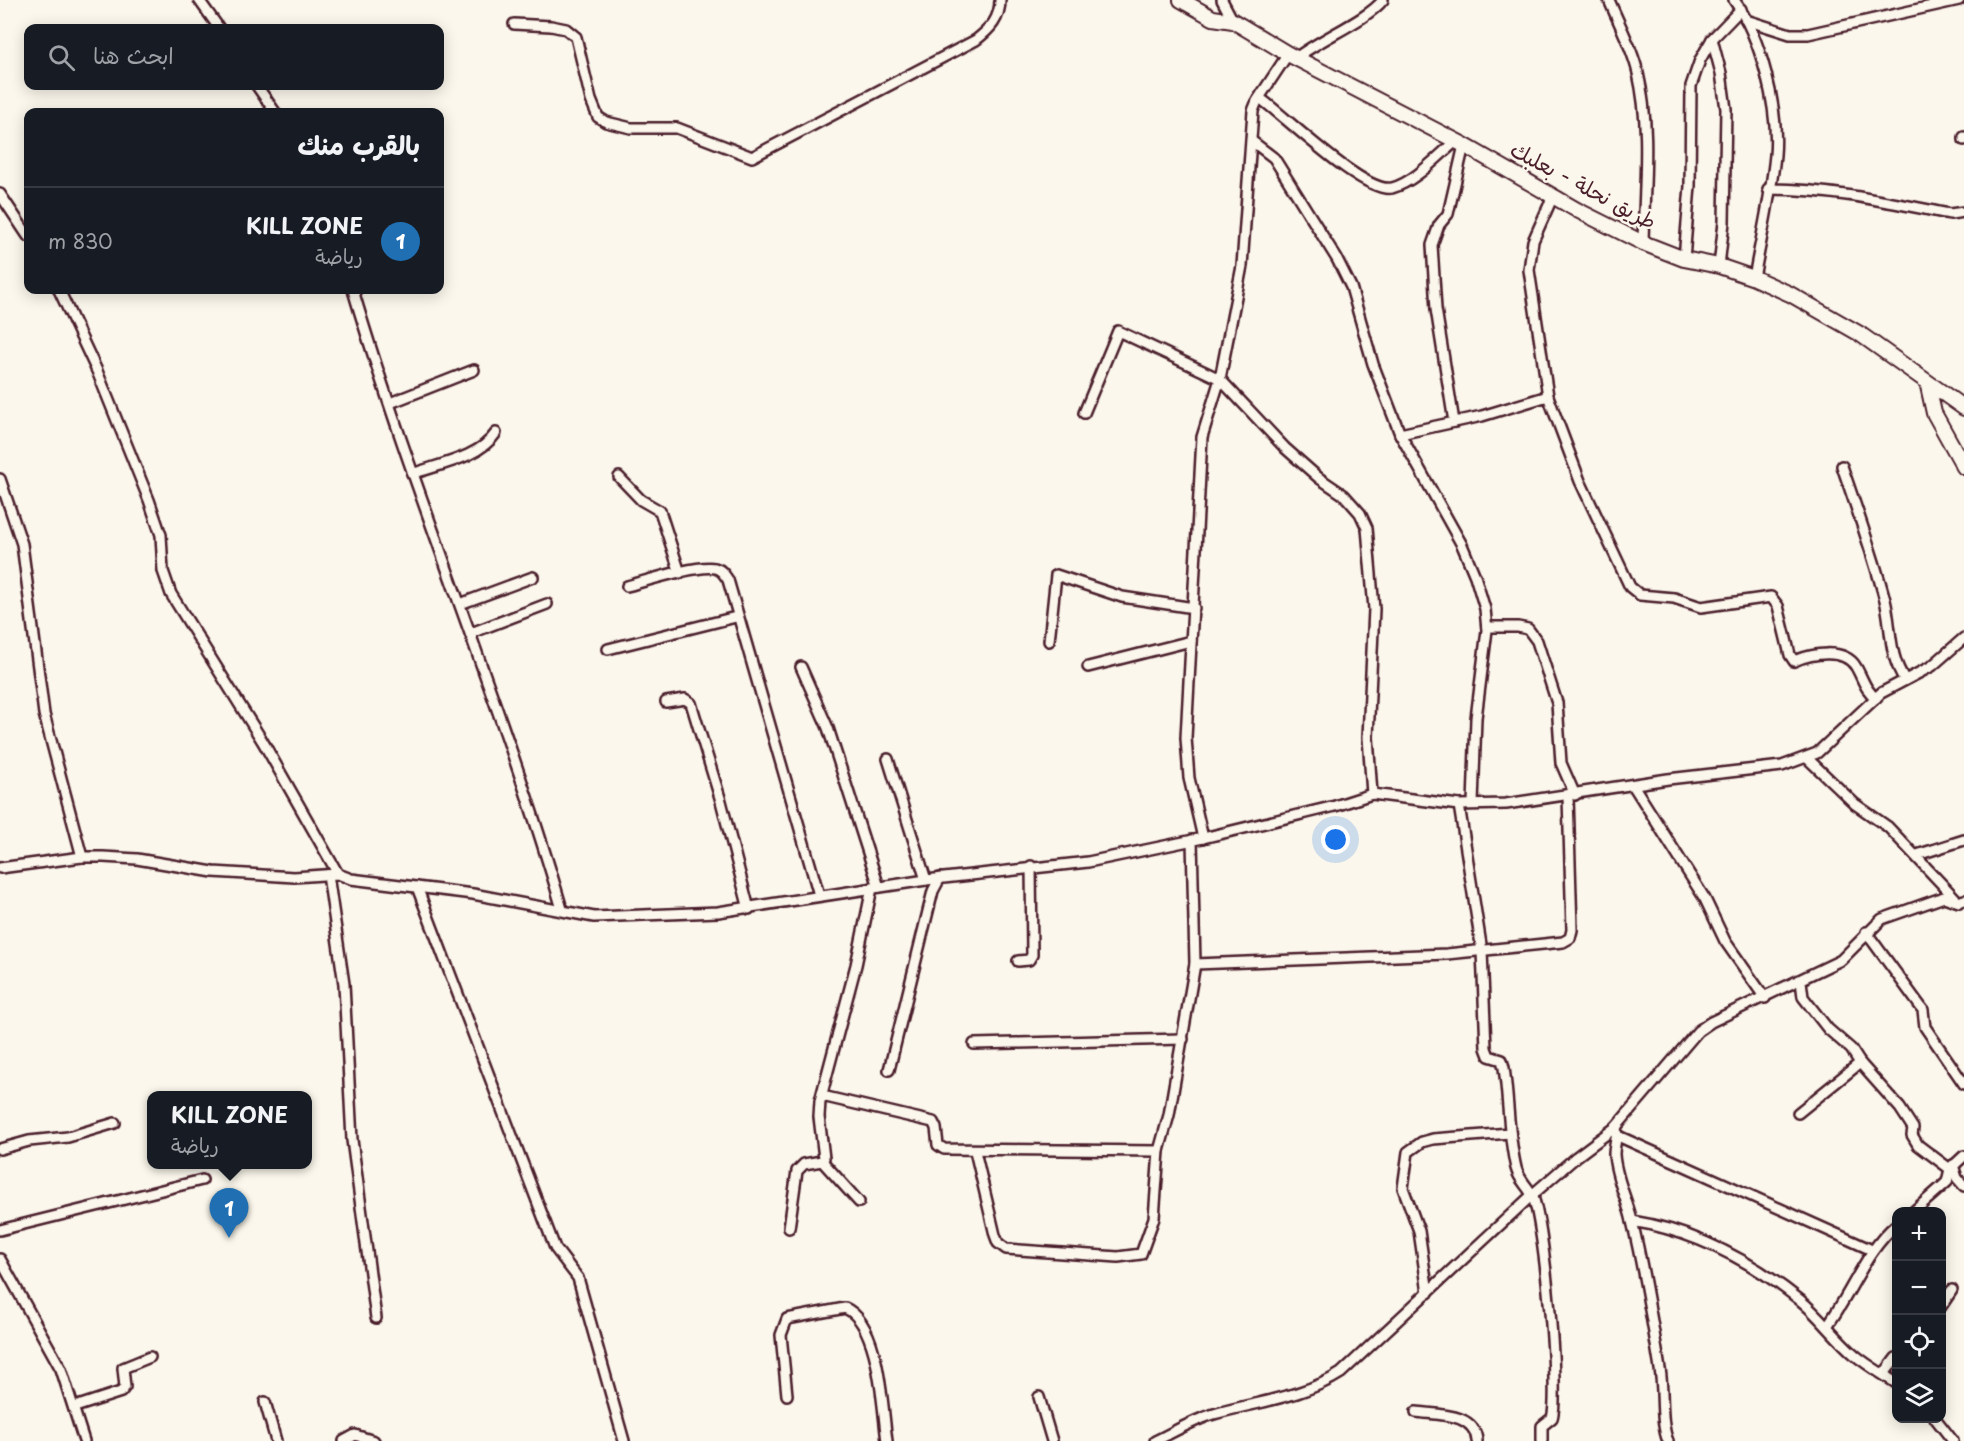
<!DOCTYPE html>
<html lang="ar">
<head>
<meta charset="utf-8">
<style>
	body { margin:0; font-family:"Playpen Sans","Playpen Sans Arabic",sans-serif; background:#20242c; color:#f1f3f6; direction:rtl }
	.controls { position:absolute; right:18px; bottom:18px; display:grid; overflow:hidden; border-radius:12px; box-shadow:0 3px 15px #0003 }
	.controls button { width:54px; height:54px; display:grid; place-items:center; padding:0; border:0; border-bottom:2px solid #363941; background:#171b24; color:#f1f3f6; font:30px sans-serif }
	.you { position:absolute; left:1336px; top:840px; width:21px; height:21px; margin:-15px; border:4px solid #fff; border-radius:50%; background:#1a73e8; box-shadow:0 0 0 9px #1a73e833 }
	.badge { display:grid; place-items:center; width:39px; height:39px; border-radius:50%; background:#1f6fb2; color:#fff; font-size:20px; font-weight:700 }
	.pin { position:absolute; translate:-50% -50px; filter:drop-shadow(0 2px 3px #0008) }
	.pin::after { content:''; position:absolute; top:32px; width:21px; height:18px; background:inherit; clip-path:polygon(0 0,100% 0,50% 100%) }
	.popup { position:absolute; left:147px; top:1091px; width:165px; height:78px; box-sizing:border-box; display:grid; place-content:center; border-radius:12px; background:#171b24; filter:drop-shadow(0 2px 4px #0005); font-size:20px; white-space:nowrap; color:#9ea1a6 }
	.popup b { font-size:22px; color:#f1f3f6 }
	.popup::after { content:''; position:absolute; left:50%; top:100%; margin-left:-12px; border:12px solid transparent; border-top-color:#171b24 }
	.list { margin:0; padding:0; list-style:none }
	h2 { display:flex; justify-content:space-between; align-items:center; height:78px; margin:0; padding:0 24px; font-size:26px }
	h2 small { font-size:20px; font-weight:400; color:#9ea1a6 }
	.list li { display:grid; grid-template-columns:39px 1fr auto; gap:18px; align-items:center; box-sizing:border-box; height:108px; padding:0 24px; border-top:2px solid #363941 }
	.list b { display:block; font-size:22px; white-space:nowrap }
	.list p { margin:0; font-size:20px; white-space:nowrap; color:#9ea1a6 }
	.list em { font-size:20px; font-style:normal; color:#9ea1a6 }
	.icon { flex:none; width:33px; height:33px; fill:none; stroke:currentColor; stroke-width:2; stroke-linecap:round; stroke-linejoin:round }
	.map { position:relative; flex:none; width:1964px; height:1441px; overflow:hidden; direction:ltr }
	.search { position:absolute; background:#171b24; box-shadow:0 3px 15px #0003; left:24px; top:24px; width:420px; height:66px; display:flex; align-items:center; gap:15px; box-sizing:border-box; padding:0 21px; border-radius:12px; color:#9ea1a6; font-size:22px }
	.panel { position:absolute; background:#171b24; box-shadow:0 3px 15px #0003; left:24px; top:108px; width:420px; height:186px; border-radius:12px; direction:rtl }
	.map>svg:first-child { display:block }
</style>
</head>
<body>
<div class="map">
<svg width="1964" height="1441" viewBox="0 0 1964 1441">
	<rect width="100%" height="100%" fill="#fbf7ec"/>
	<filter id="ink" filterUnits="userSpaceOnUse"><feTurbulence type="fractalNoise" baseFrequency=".0167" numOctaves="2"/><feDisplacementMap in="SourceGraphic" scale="12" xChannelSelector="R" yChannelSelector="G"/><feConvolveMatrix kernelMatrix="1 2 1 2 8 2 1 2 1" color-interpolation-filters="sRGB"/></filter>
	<g filter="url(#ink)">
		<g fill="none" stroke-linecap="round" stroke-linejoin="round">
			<defs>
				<g id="street">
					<path d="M 199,0 L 219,28"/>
					<path d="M 1222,0 L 1233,21"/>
					<path d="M 1609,0 C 1619,24 1632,47 1638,73 C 1651,128 1644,187 1643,243"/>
					<path d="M 1734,0 C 1761,37 1779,109 1775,155 C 1771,196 1761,238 1754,278"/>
					<path d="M 1746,20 L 1790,34 L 1808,34 L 1959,0"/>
					<path d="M 514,24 L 551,26 L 566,29 L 576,37 L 591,100 L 598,117 L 606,122 L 631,128 L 677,128 L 752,157 L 976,40 C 990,29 1000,19 1000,0"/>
					<path d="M 1712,39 L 1721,73 L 1726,109 L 1724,222 L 1719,266"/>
					<path d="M 1296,58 C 1320,39 1367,20 1383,0"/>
					<path d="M 257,86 L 275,112"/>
					<path d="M 1261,99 C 1285,116 1364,194 1392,188 C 1415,182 1438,156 1456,141"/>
					<path d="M 1964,137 L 1964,140"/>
					<path d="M 1253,142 L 1274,158 L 1337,259 L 1351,287 L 1373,364 L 1400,434 L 1462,545 L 1475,576 L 1485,609 L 1487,630 L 1476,718 L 1473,804"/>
					<path d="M 1768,189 C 1831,189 1889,202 1950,214 L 1964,212"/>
					<path d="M 0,194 L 28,236"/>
					<path d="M 1553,196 L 1533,241 L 1529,270 L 1548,396 L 1580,481 L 1630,587 L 1640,595 L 1674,598 L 1701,607 L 1771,597 L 1778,606 L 1790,655 L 1794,661 C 1811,654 1844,647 1856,667 C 1863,679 1865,690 1876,698"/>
					<path d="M 1684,259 L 1690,186 L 1691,86 L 1700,60 L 1712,39 L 1741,9"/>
					<path d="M 59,290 L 97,371 L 149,500 L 161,535 L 163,571 L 171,594 L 263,742 L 338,874"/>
					<path d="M 353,290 C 415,499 501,700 562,909"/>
					<path d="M 390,403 L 474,370"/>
					<path d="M 1084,413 L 1118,331 L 1220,379 L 1285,448 L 1319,478 L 1344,495 L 1360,513 L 1367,528 L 1374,609 L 1368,737 L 1372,794"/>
					<path d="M 1454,422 L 1436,309 L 1432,245 L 1439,225 L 1448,214 L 1464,145"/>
					<path d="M 1400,434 L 1482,416 L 1548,396"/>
					<path d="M 1842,466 C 1857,510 1873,554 1885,600 C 1892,628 1888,655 1905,680"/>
					<path d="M 412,474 C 440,464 479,458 496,433"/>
					<path d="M 619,477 L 641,500 L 660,511 L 680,573"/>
					<path d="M 0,479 L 22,544 L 44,714 L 82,857"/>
					<path d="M 627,586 C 646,581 698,564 715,568 C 722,570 724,574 728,580 L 819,895"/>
					<path d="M 460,604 L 533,577"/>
					<path d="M 1487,627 L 1518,627 L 1528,629 L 1537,641 L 1557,703 L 1561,763 L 1575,795"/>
					<path d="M 471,633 L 547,604"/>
					<path d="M 1049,641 L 1056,575 L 1122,597 L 1194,608"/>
					<path d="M 608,649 L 736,617"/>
					<path d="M 801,667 L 828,728 L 879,887"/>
					<path d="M 1088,667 L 1191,641"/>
					<path d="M 666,702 L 685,699 L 691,703 L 721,801 L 749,909"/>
					<path d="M 1807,758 L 1855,804 L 1888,827 L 1955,898"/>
					<path d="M 888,759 L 926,880"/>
					<path d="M 1633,785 L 1705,899 L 1725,941 L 1765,998"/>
					<path d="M 1459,805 L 1482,951 L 1486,1048 L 1489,1056 L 1502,1060 L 1504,1068 C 1509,1102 1508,1135 1516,1168 C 1519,1180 1527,1185 1532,1195 C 1544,1218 1560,1395 1552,1418 L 1542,1426 L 1542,1441"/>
					<path d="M 1203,838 L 1189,778 L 1186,738 L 1202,437 L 1220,379 L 1242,266 L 1253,111 L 1257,101 L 1288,54"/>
					<path d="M 1917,855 L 1964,840"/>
					<path d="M 0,868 L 82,857 L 103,857 L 137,859 L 213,872 L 294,877 L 338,874 L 351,879 L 473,894 L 594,917 L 718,912 L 926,880 L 1088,862 L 1203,838 L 1335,806 L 1372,794 L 1459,805 L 1506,804 L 1668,779 L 1782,766 L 1817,753 L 1881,693 L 1932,666 L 1964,638"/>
					<path d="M 328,875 L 344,984 L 352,1140 L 376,1318"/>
					<path d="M 417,887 L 555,1248 L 578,1278 L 624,1441"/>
					<path d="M 1866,932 L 1923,1010 L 1925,1027 L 1964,1084"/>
					<path d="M 1018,961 L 1029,960 L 1032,955 L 1031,866"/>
					<path d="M 1195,964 L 1447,954 L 1563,942 L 1570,938 L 1572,930 L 1568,796"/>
					<path d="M 1801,981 L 1803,997 L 1828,1029 L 1851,1049 L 1860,1063 L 1900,1108 L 1913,1128 L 1912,1135 L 1918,1145 L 1950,1169"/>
					<path d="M 974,1044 L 1183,1039"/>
					<path d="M 889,1070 L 933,891 L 940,878"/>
					<path d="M 822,1096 L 933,1122 L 936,1128 L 938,1145 L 944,1149 L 1159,1151"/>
					<path d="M 1798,1113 L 1860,1063"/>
					<path d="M 1616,1127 C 1618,1137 1614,1144 1614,1154 C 1615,1176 1627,1199 1632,1221 C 1644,1270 1652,1320 1660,1369 C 1664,1392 1660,1422 1668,1441"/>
					<path d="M 1618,1136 L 1872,1250"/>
					<path d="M 0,1149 L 29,1141 L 68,1137 L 115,1123"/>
					<path d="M 975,1151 L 995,1235 L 998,1243 L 1006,1249 L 1118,1257 L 1141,1254 L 1154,1218 L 1159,1151 L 1169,1115 L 1195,964 L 1192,840"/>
					<path d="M 822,1161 L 859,1202"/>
					<path d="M 1953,1165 L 1957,1178 L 1964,1186"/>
					<path d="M 1913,1212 L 1947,1182 L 1950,1169 L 1964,1156"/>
					<path d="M 1632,1221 C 1695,1231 1750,1260 1800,1300 C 1820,1316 1835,1338 1855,1355 C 1868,1366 1883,1374 1896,1383"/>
					<path d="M 789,1228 L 797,1171 L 804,1164 L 822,1161 L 824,1158 L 819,1117 L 820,1101 L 856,965 L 872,888"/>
					<path d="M 0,1230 L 202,1180"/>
					<path d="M 0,1259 L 61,1369 L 84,1441"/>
					<path d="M 1428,1293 L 1419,1231 L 1403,1188 L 1408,1152 L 1422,1142 L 1433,1139 L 1510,1133"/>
					<path d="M 1942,1305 L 1952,1290"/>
					<path d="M 1827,1326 C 1851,1294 1866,1250 1896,1225"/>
					<path d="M 1884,1374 L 1896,1358"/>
					<path d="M 787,1395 L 781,1335 L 787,1319 L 845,1308 C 880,1323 882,1406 887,1441"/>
					<path d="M 1039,1397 L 1052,1441"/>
					<path d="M 265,1402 L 276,1441"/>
					<path d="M 75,1407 L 121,1392 L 125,1387 L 123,1368 L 150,1357"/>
					<path d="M 1416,1412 C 1437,1415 1475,1412 1477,1441"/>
					<path d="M 1935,1418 L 1953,1441"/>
					<path d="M 344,1441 L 355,1435 L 374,1441"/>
					<path d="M 1155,1441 C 1174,1432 1193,1420 1214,1414 C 1256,1402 1304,1397 1341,1373 L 1532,1195 L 1576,1157 L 1616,1127 L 1698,1031 L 1711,1022 L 1841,960 L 1882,919 L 1944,897 L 1959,902 L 1964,900"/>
				</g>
				<g id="secondary">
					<path d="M 1181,0 L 1213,18 L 1233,21 L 1288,54 L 1464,145 L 1577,210 L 1643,243 L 1684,259 L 1719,266 L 1754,278 L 1790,294 L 1860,334 L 1964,408"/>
					<path d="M 1928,386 L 1934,413 L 1964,467"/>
				</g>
			</defs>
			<use href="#street" stroke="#4a1f2b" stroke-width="14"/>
			<use href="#secondary" stroke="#4a1f2b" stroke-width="18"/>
			<use href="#street" stroke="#fbf7ec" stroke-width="9"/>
			<use href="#secondary" stroke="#fbf7ec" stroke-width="14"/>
		</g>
	</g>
	<g text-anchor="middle" stroke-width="5" stroke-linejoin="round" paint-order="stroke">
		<g font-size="21" fill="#4a1f2b" stroke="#fbf7ec">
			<text transform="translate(1583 186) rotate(28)" y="7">طريق نحلة - بعلبك</text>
		</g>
	</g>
</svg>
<div class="controls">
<button>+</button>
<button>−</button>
<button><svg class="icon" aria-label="locate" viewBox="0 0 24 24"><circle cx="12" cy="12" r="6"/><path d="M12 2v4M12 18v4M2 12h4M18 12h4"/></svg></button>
<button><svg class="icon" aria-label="layers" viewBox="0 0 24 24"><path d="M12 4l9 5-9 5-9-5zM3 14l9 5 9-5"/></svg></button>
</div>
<div class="you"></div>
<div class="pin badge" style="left:229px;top:1238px">1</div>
<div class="popup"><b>KILL ZONE</b>رياضة</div>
<div class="search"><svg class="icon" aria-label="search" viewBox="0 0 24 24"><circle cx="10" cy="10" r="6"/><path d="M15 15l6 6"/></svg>ابحث هنا</div>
<section class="panel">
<h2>بالقرب منك<small></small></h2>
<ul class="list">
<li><span class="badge">1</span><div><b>KILL ZONE</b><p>رياضة</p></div><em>830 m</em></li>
</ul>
</section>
</div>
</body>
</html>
